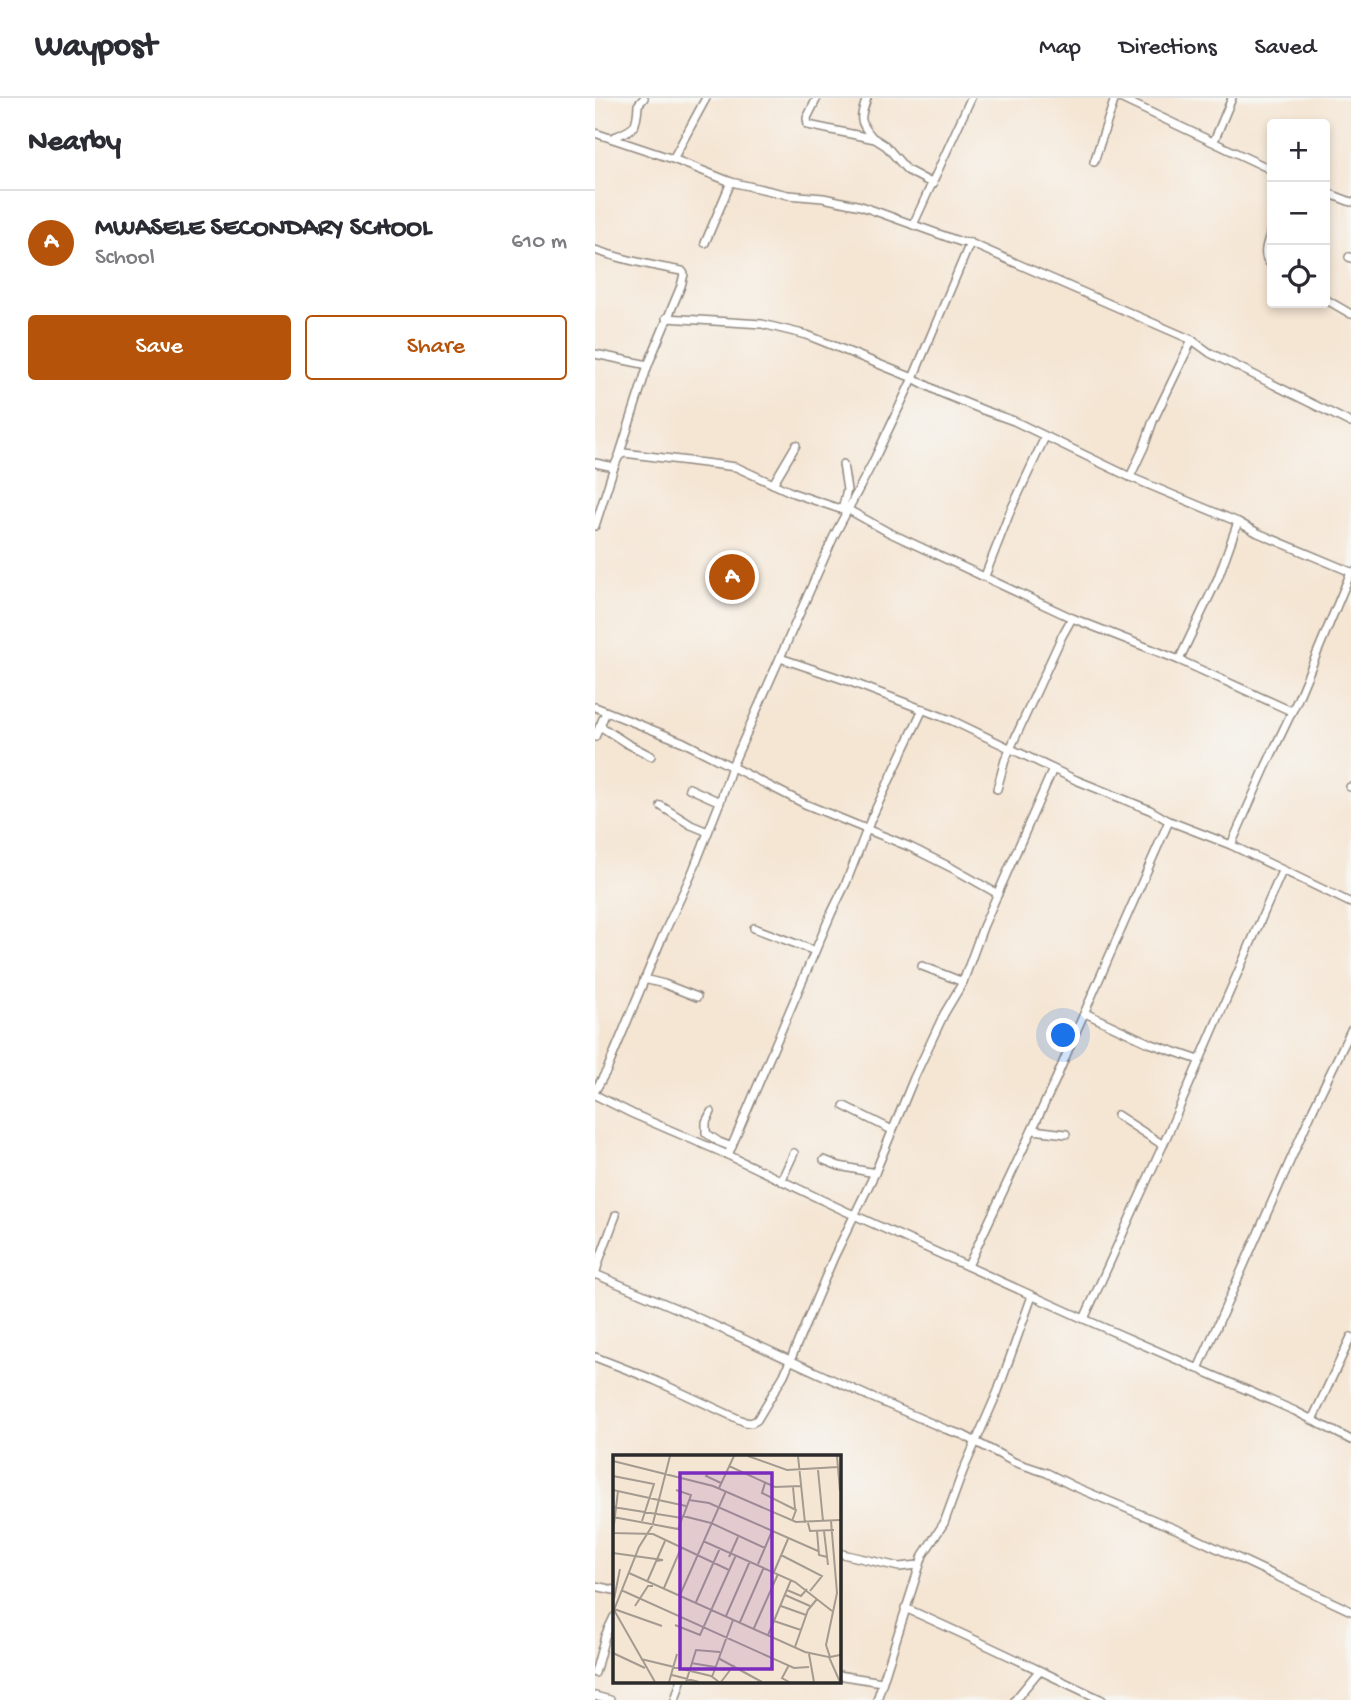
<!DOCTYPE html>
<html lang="en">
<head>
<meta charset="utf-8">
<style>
	body { margin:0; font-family:"Gochi Hand",sans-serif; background:#f7f7f7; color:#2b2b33 }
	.controls { position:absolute; right:21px; top:21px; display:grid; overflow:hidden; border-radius:7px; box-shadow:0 4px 10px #0003 }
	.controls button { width:63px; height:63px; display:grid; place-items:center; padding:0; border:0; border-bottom:2px solid #e1e1e2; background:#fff; color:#2b2b33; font:35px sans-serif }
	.you { position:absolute; left:469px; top:938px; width:24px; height:24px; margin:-18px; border:5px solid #fff; border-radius:50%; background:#1a73e8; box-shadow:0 0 0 10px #1a73e833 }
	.badge { display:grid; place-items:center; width:46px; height:46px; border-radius:50%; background:#b45309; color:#fff; font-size:23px; font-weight:700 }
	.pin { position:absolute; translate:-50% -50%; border:4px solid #fff; box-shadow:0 2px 7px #0006 }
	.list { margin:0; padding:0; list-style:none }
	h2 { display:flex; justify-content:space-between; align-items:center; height:91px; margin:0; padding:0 28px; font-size:30px }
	h2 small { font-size:23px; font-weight:400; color:#7c7c81 }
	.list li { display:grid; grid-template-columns:46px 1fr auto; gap:21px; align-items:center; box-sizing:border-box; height:105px; padding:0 28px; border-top:2px solid #e1e1e2 }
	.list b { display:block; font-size:26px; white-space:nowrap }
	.list p { margin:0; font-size:23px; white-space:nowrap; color:#7c7c81 }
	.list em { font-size:23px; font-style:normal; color:#7c7c81 }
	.actions { display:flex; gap:14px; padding:21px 28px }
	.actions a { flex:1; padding:16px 0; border:2px solid #b45309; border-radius:7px; text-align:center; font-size:24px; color:#b45309 }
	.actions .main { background:#b45309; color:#fff }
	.icon { flex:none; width:38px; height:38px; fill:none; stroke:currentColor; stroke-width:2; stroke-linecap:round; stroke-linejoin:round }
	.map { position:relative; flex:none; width:756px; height:1602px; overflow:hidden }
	header { display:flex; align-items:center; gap:42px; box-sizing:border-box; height:98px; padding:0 35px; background:#fff; border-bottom:2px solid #e1e1e2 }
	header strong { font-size:33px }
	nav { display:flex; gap:38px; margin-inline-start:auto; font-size:24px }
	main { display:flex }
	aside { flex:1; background:#fff }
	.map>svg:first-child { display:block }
</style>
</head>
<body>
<header>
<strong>Waypost</strong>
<nav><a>Map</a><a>Directions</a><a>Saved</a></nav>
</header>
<main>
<aside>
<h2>Nearby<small></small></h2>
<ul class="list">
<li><span class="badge">A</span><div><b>MWASELE SECONDARY SCHOOL</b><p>School</p></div><em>610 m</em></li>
</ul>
<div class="actions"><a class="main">Save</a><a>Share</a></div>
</aside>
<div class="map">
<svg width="756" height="1602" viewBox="0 0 756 1602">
	<rect width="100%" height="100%" fill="#f6f6f2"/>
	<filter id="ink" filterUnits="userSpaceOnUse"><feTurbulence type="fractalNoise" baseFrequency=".0143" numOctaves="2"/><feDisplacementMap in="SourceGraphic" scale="14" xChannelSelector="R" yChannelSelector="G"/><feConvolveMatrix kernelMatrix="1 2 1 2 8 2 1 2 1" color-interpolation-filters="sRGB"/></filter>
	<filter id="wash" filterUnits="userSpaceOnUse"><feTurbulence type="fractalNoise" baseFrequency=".00686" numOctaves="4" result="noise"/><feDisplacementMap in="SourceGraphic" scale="28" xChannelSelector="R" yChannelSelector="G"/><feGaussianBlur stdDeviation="1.57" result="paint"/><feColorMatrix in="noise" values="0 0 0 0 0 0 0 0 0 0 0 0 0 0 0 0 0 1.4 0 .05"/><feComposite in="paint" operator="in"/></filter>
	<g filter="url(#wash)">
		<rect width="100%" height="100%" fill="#f5e5d3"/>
	</g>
	<g filter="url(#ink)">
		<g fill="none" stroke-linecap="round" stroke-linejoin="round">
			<defs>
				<g id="minor">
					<path d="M 222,0 L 212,20 L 213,27 L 280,41 L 291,48 L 312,72 L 338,86"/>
					<path d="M 272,0 C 265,20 263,23 278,40"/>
					<path d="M 525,0 L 677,72"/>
					<path d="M 0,35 L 78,61 L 136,84 L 193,97 L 228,100 L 266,108 L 366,144 L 375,145 L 597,242 L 615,255 L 756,325"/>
					<path d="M 17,40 C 39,31 42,31 43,7 L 49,0"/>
					<path d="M 619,43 L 637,0"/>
					<path d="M 78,61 L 111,0"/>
					<path d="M 499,64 L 520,0"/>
					<path d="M 730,94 L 756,104"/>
					<path d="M 318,127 L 376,0"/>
					<path d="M 677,131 C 673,143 665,158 677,167"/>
					<path d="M 110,145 L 136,84"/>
					<path d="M 0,152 C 26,161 54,167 81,172 L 87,173 L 89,176 L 86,188 L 53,267 L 24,358"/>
					<path d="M 754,159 L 756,160"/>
					<path d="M 730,201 L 756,216"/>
					<path d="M 71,220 L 167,226 L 212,237 L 318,280 L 344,294 L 388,312 L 419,323 L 535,379 L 643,424 L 663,435 L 756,474"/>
					<path d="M 0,256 L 53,267"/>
					<path d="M 0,365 L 19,369"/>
					<path d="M 535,379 L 549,349 L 558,323 L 597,242"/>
					<path d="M 178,386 L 201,347"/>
					<path d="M 252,411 L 293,434 L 477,520 L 584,562 L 696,613"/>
					<path d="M 247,412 L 252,392 L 248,366"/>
					<path d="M 0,428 L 19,369 L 24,358 L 29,355 L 141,369 L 198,395 L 251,413"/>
					<path d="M 390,478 L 415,414 L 450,339"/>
					<path d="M 185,560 L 256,584 L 358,623 L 481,682 L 555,712 L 574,723 L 636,747 L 756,805"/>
					<path d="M 584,562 L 623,480 L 643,424"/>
					<path d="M 0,609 L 88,644 L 210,706 L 315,749 L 357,770 L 403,796"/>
					<path d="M 5,628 L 31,645 L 56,658"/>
					<path d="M 0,639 L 11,614"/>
					<path d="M 755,689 L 756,689"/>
					<path d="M 94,690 L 125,704"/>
					<path d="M 402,691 L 410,662 L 467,538 L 477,520"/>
					<path d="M 66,708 L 96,727 L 113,734"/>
					<path d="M 636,747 L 671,668 L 702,603 L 756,474"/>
					<path d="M 159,830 L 220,853"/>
					<path d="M 327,868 L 368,884"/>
					<path d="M 49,881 L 69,886 L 102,899"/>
					<path d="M 490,915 L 554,945 L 604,962"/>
					<path d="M 0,993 L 12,972 L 66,842 L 97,775 L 125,704 L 137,668 L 239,438 L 277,366 L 318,280 L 375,145"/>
					<path d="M 0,997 L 38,1016 L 133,1057 L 248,1112 L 489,1221 L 700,1313 L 756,1342"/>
					<path d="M 249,1008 L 297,1032"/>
					<path d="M 116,1014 L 111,1024 L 111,1035 L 124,1044 L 137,1049"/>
					<path d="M 522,1017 L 568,1047"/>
					<path d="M 438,1032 L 471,1036"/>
					<path d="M 133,1057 L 236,816 L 251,785 L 276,721 L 328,611"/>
					<path d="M 229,1062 L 244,1068 L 280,1075"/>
					<path d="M 186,1083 L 199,1055"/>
					<path d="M 373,1168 L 461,981 L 480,936 L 574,723"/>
					<path d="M 0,1176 L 90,1214 L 271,1297 L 350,1331 L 368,1337 L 419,1364 L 452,1375 L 478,1388 L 583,1432 L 756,1513"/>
					<path d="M 0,1177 L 4,1163 L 21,1117"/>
					<path d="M 489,1221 L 568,1047 L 687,773"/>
					<path d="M 0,1259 L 59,1282 L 150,1324 L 156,1325 L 162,1322 L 189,1277 L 239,1159 L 280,1075 L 319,980 L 349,916 L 368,884 L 388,829 L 458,671"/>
					<path d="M 603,1271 L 718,1011 L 756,932"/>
					<path d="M 717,1322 L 756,1239"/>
					<path d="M 243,1455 L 304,1469 L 324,1467"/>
					<path d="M 0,1488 L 19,1492"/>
					<path d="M 310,1510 C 376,1539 441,1571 507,1602"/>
					<path d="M 0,1575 L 10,1538 L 19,1519"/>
					<path d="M 243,1577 L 287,1584"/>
					<path d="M 0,1598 L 15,1602"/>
					<path d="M 80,1602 L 86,1583"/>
					<path d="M 282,1602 L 328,1457 L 349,1425 L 368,1373 L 403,1293 L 437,1198"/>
					<path d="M 420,1602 L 444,1573"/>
				</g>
			</defs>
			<use href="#minor" stroke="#90887f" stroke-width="10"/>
			<use href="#minor" stroke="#fff" stroke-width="7"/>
		</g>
	</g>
	<g transform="translate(18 1357)">
		<rect width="228" height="228" fill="#f5e5d3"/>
		<path fill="none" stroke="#a49b90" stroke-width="2" d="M 135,1 L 174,15 L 225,12M 185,1 L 192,68M 224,1 L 227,36M 0,6 L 100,31 L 183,67 L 227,65M 116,11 L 162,32 L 188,31M 205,15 L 210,66M 95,17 L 93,21 L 108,28M 0,21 L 41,29 L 29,66M 152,28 L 149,38 L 183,55 L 179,66M 180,32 L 182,54M 106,33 L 121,1M 0,35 L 73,51M 63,35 L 78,40 L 70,62M 76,45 L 96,48 L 205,96M 0,52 L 69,63M 0,62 L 65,74 L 70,61 L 98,68M 218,66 L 224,138 L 213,190 L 217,202 L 227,200M 40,68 L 57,1M 41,68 L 26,92 L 1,155 L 42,227M 98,68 L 152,93M 195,68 L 197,76 L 221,75M 204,76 L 206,100 L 214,102M 211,76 L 215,110M 0,78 L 40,79 L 116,115M 0,78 L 5,36M 90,86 L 182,127 L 219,156M 0,98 L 50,105 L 43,106M 168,100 L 209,121 L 197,136M 116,102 L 125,82M 145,109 L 159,76M 161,117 L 175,84M 16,118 L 192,197 L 216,202 L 227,227M 34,127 L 52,86M 51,133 L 68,93M 8,135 L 181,213 L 196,212M 174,135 L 188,141 L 194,134M 67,140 L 113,36M 172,140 L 197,151M 1,144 L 7,114M 83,147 L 107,93M 22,151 L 35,131 L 40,131M 168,151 L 193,160M 1,154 L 49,171M 113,161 L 137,106M 161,166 L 188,175M 127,167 L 151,112M 62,170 L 87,180 L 123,100M 141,173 L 165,119M 155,180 L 178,125M 182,192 L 195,155 L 204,144M 0,198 L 32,213M 196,199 L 201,227M 105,203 L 149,227M 28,204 L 98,221 L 106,227M 78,208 L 102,212M 176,210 L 169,223 L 176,227M 59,220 L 86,227M 99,222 L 120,165M 56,227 L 64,199M 73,227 L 83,195 L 107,197M 108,227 L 121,210"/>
		<path fill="#7b2cbf" fill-opacity="0.15" stroke="#7b2cbf" stroke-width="3.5" d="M 67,18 L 159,18 L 159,214 L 67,214 Z"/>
		<rect width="228" height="228" fill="none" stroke="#2b2b2b" stroke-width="3.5"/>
	</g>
</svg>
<div class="controls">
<button>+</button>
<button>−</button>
<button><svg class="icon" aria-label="locate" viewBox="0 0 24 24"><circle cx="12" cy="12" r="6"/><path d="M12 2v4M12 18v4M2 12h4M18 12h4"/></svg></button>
</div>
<div class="you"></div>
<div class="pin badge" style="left:137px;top:479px">A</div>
</div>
</main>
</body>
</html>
